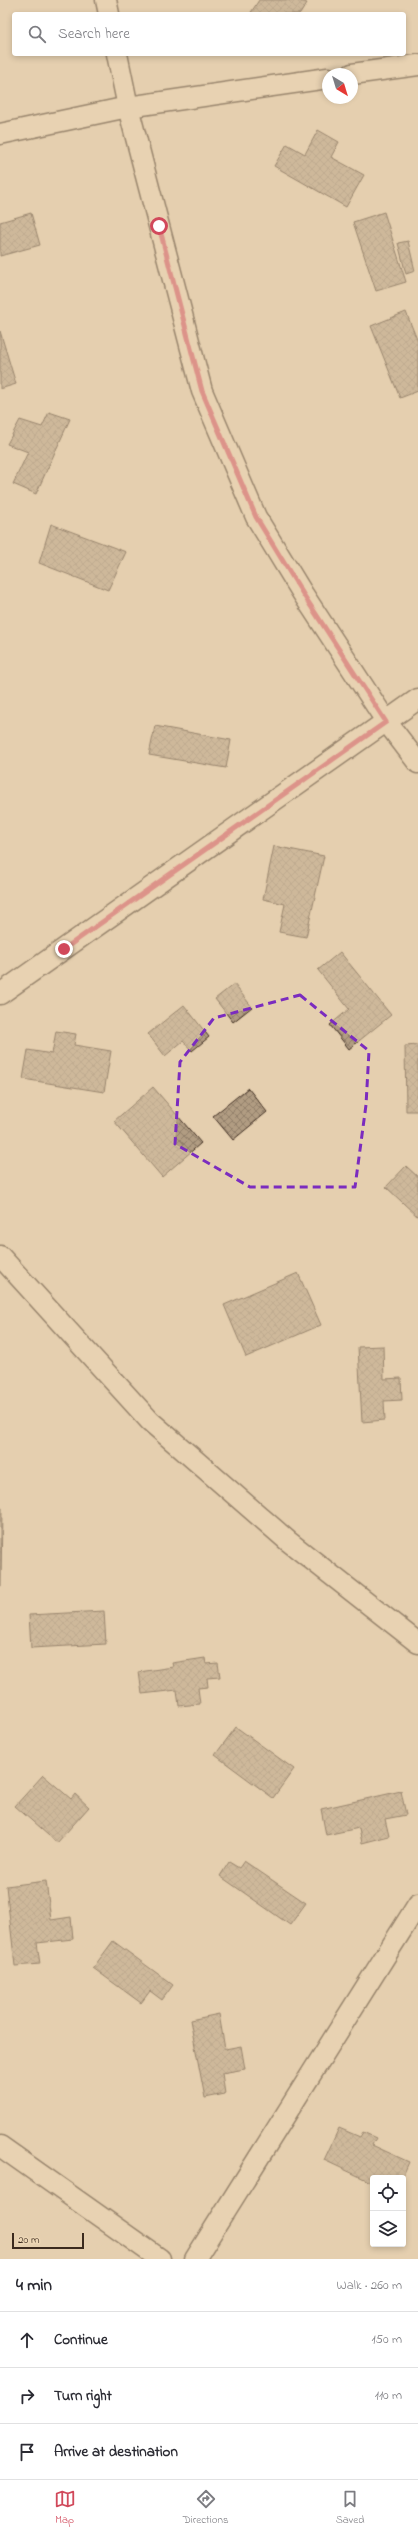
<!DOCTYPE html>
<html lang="en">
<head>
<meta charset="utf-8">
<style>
	body { margin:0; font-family:"Indie Flower",sans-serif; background:#f7f7f7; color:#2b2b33 }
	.controls { position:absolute; right:12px; bottom:12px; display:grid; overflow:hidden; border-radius:4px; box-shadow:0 2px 6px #0003 }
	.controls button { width:36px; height:36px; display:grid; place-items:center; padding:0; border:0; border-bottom:1px solid #e1e1e2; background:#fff; color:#2b2b33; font:20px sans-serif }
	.compass { position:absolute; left:322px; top:68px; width:36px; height:36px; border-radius:50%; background:#fff; box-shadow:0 2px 6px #0003; rotate:142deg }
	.scale { position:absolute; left:12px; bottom:10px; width:72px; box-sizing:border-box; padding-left:4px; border:2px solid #3b2a1e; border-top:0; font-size:11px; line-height:14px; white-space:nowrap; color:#3b2a1e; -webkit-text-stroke:3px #ecd6b5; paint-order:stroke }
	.stop { position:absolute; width:12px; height:12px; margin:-9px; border:3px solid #d1495b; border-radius:50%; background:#fff }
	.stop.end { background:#d1495b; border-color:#fff; box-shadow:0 1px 4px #0008 }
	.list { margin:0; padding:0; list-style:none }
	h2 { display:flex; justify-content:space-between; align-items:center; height:52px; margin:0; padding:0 16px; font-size:17px }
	h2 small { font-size:13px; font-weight:400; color:#7c7c81 }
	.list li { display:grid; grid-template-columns:26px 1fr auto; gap:12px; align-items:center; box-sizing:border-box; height:56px; padding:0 16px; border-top:1px solid #e1e1e2 }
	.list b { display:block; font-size:15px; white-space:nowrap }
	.list em { font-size:13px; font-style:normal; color:#7c7c81 }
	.icon { flex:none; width:22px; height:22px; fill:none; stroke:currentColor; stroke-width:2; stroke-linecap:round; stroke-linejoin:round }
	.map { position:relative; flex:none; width:418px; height:2259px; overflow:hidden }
	.search { position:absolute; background:#fff; box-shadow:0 2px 6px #0003; left:12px; right:12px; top:12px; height:44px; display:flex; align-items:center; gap:10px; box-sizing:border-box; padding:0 14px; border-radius:4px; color:#7c7c81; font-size:15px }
	.sheet { height:220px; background:#fff }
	nav { display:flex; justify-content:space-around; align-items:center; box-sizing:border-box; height:56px; border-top:1px solid #e1e1e2; background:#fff; font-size:11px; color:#7c7c81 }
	nav a { display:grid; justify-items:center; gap:2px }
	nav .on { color:#d1495b }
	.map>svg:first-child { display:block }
</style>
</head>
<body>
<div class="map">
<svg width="418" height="2259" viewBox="0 0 418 2259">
	<defs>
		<pattern id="building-cross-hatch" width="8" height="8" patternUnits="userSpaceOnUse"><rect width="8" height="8" fill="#b19c82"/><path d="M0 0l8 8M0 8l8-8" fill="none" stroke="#917f6a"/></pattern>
	</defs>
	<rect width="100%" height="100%" fill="#e5cfaf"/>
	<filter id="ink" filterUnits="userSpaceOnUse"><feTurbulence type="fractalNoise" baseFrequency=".025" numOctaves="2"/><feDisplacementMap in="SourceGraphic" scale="8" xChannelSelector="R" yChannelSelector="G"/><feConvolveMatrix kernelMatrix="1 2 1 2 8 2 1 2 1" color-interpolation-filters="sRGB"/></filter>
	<g filter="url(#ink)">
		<g fill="url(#building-cross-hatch)" stroke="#3b2a1e">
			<path d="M 259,0 L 296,0 L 307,3 L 300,14 L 250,14 Z"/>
			<path d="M 318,130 L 339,142 L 331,157 L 364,175 L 346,207 L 274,166 L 287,144 L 305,154 Z"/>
			<path d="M 384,212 L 406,282 L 376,291 L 353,222 Z"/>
			<path d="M 31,213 L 40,245 L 0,256 L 0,222 Z"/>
			<path d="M 408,241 L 415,271 L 406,274 L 398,243 Z"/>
			<path d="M 406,312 L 418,342 L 418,391 L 400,398 L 371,326 Z"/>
			<path d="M 0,331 L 16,384 L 0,389 Z"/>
			<path d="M 49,412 L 70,419 L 36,494 L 13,484 L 28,452 L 7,444 L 20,420 L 42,427 Z"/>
			<path d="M 51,524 L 126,552 L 108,590 L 39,563 Z"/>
			<path d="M 155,726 L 231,740 L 226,768 L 149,755 Z"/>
			<path d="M 274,846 L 324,856 L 306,937 L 279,932 L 285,904 L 263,899 Z"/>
			<path d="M 340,952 L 391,1015 L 349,1049 L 330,1025 L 349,1009 L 318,970 Z"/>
			<path d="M 234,984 L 252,1007 L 233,1022 L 215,999 Z"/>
			<path d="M 184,1005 L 209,1037 L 192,1051 L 183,1041 L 165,1056 L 148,1034 Z"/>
			<path d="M 56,1031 L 76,1034 L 74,1045 L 111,1051 L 104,1092 L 23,1079 L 28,1050 L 52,1054 Z"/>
			<path d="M 418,1045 L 418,1111 L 406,1111 L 405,1046 Z"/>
			<path d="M 153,1087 L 201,1143 L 162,1177 L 114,1121 Z"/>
			<path d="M 248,1088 L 267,1112 L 233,1140 L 213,1116 Z"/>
			<path d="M 406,1166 L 418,1177 L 418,1217 L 386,1187 Z"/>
			<path d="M 298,1273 L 321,1325 L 246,1357 L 224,1305 Z"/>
			<path d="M 383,1346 L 384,1379 L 401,1378 L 402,1400 L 384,1401 L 385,1420 L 362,1422 L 358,1347 Z"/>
			<path d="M 0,1508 L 2,1508 L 1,1586 L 0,1586 Z"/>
			<path d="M 104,1611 L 106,1644 L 31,1648 L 29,1615 Z"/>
			<path d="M 205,1658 L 206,1664 L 218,1663 L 220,1677 L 207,1678 L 208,1687 L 198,1688 L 200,1704 L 179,1706 L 177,1690 L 142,1694 L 139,1672 L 173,1667 L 172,1663 Z"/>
			<path d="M 236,1727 L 294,1769 L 273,1798 L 215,1755 Z"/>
			<path d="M 43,1775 L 71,1799 L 75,1794 L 89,1807 L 57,1843 L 15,1806 Z"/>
			<path d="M 401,1791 L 406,1815 L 385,1819 L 389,1836 L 362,1843 L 359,1828 L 326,1835 L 321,1809 Z"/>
			<path d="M 244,1861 L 306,1903 L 290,1925 L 220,1876 L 229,1862 L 239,1868 Z"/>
			<path d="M 46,1881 L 51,1920 L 71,1917 L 73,1939 L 37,1943 L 40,1964 L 15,1966 L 6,1886 Z"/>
			<path d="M 113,1941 L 173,1985 L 162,2000 L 150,1991 L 141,2003 L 93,1968 Z"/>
			<path d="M 219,2014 L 225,2049 L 241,2046 L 245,2069 L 222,2073 L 225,2094 L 205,2098 L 190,2020 Z"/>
			<path d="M 339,2128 L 360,2137 L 363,2132 L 376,2138 L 372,2145 L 409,2162 L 402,2178 L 373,2178 L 373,2183 L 324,2160 Z"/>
		</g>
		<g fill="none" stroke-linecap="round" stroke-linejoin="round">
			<defs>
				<g id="street">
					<path d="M 106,0 L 109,14"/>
					<path d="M 117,54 L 128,107 L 202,391 L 256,517 L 303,594 L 386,721 L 418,763"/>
					<path d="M 352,74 L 418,65"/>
					<path d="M 0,134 L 128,107 L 328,78"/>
					<path d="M 0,994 L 418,699"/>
					<path d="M 0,1256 L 150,1421 L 288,1541 L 418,1643"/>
					<path d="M 0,2146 L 160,2259"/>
					<path d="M 195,2259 L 418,1904"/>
				</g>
			</defs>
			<use href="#street" stroke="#3b2a1e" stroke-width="23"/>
			<use href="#street" stroke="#ecd6b5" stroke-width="20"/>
		</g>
	</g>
	<g fill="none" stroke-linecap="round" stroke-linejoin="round" filter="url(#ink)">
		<path stroke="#d1495b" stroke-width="5" d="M 64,949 L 386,722 L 303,594 L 256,517 L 202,391 L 159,226"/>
	</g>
	<path d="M0 0H418V2259H0ZM 300,995 L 369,1051 L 366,1105 L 355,1187 L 250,1187 L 175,1144 L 180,1062 L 214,1018 Z" fill="#e5cfaf" fill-opacity=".55" fill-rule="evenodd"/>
	<path fill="none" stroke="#7b2cbf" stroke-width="3" stroke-dasharray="8 5" stroke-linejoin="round" d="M 300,995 L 369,1051 L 366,1105 L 355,1187 L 250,1187 L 175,1144 L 180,1062 L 214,1018 Z"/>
</svg>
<div class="controls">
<button><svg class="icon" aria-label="locate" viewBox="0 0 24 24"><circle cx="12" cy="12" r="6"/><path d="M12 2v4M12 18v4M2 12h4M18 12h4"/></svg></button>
<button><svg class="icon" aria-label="layers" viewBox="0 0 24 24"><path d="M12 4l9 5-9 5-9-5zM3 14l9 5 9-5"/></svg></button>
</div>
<svg class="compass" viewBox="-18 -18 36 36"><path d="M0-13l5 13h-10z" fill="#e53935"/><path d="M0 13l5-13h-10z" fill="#7c7c81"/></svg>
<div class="scale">20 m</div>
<div class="stop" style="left:159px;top:226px"></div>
<div class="stop end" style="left:64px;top:949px"></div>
<div class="search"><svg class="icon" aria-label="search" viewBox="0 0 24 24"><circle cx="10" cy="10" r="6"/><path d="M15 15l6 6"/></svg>Search here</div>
</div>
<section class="sheet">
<h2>4 min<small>Walk · 260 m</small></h2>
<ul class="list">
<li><svg class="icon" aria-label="ahead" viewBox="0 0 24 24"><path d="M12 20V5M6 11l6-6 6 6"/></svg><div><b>Continue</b></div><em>150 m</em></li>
<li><svg class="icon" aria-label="right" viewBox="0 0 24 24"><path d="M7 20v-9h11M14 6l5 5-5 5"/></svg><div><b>Turn right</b></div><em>110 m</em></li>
<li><svg class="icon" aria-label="arrive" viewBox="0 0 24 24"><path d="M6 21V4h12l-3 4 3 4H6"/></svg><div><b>Arrive at destination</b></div></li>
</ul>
</section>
<nav>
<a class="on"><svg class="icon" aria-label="map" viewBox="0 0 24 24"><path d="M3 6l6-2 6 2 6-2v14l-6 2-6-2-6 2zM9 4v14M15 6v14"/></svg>Map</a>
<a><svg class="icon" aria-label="directions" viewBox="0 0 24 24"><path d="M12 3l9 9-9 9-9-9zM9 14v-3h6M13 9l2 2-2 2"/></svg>Directions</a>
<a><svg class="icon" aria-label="saved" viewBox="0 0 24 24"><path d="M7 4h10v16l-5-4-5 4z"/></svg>Saved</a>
</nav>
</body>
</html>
